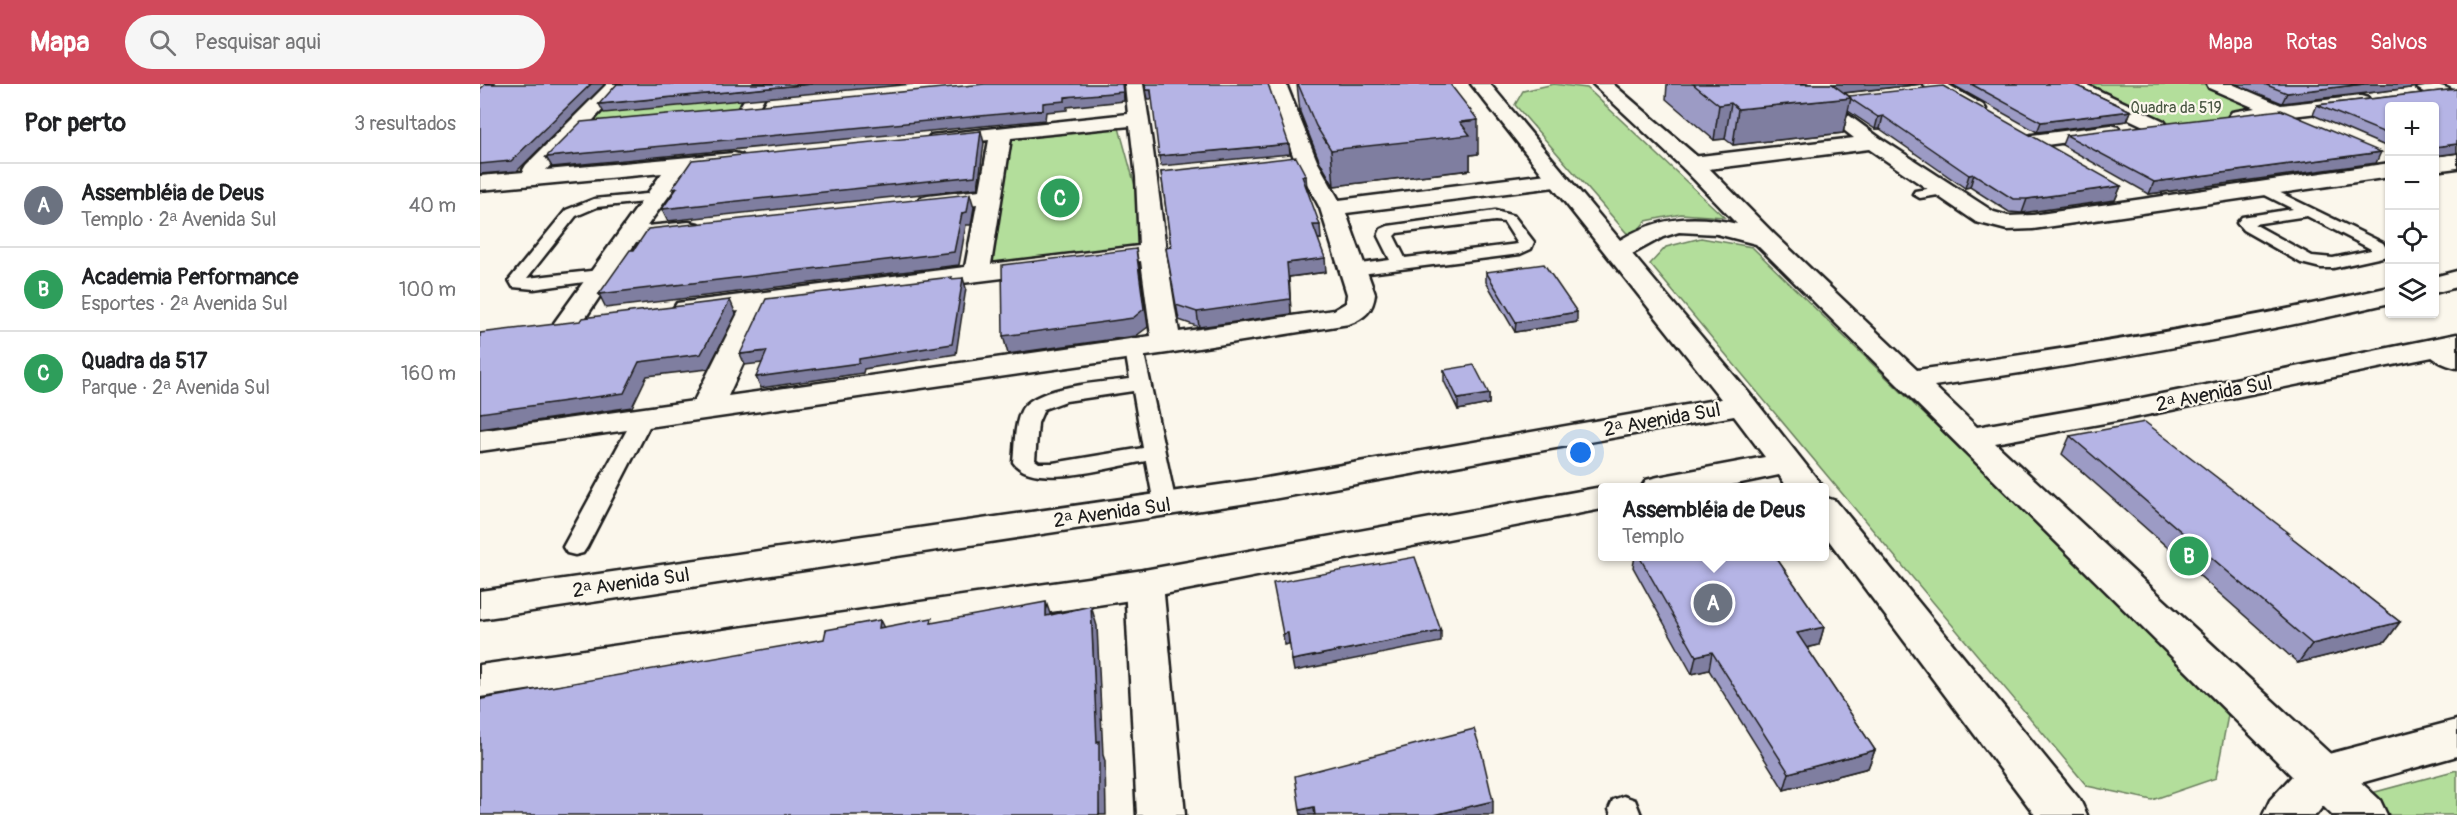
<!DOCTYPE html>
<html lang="pt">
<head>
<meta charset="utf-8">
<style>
	body { margin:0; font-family:Pangolin,sans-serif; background:#f6f6f6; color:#202124 }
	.controls { position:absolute; right:18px; top:18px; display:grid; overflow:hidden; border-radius:6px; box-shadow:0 2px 4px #0004 }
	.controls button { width:54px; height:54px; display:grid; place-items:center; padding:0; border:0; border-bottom:2px solid #e0e0e0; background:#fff; color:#202124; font:30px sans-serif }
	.you { position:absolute; left:1101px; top:369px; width:21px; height:21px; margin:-15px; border:4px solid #fff; border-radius:50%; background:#1a73e8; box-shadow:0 0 0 9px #1a73e833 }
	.badge { display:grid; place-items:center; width:39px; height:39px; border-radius:50%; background:#d1495b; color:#fff; font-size:20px; font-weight:700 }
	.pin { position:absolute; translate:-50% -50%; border:3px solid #fff; box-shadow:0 2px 6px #0006 }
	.popup { position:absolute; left:1118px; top:399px; width:231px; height:78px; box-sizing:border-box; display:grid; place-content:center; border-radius:6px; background:#fff; filter:drop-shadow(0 2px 4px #0005); font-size:20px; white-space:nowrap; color:#757577 }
	.popup b { font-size:22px; color:#202124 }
	.popup::after { content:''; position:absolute; left:50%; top:100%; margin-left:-12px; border:12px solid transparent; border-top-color:#fff }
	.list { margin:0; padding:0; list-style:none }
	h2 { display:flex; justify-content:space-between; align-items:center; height:78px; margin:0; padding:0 24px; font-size:26px }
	h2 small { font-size:20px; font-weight:400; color:#757577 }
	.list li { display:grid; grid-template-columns:39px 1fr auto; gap:18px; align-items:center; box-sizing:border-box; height:84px; padding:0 24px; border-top:2px solid #e0e0e0 }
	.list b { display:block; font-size:22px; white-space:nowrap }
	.list p { margin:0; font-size:20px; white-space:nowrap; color:#757577 }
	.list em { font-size:20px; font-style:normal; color:#757577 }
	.icon { flex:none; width:33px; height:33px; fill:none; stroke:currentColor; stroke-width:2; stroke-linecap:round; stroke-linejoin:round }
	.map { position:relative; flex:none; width:1977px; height:731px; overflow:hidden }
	header { display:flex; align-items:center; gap:36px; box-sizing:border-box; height:84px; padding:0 30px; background:#d1495b; color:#fff }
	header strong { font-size:28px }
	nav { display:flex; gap:33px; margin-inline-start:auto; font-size:21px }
	.search { width:420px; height:54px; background:#f6f6f6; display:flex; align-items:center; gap:15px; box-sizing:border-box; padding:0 21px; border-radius:33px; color:#757577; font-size:22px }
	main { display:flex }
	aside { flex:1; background:#fff }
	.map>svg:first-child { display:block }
</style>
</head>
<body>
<header>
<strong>Mapa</strong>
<div class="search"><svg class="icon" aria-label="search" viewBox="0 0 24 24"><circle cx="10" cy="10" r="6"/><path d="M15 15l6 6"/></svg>Pesquisar aqui</div>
<nav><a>Mapa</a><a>Rotas</a><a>Salvos</a></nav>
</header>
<main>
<aside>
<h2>Por perto<small>3 resultados</small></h2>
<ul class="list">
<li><span class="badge" style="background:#6b7280">A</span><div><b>Assembléia de Deus</b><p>Templo · 2ᵃ Avenida Sul</p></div><em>40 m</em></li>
<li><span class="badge" style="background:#2e9e5b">B</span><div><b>Academia Performance</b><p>Esportes · 2ᵃ Avenida Sul</p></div><em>100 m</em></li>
<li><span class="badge" style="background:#2e9e5b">C</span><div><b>Quadra da 517</b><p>Parque · 2ᵃ Avenida Sul</p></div><em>160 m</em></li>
</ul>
</aside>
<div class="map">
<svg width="1977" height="731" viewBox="0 0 1977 731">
	<rect width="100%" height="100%" fill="#fbf7ec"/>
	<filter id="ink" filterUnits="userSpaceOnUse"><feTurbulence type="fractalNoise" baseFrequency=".0167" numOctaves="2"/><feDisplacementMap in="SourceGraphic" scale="12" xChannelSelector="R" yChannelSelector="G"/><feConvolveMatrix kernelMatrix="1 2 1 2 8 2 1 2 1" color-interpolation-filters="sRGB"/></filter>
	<g filter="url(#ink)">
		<g fill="#b3de9b" stroke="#687d5c" stroke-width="1.5">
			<path d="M 134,0 L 280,0 L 266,23 L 97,39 Z"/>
			<path d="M 1074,0 L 1107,4 L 1244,133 L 1201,130 L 1166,137 L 1151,154 L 1035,21 L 1043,7 Z"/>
			<path d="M 1587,0 L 1741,0 L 1817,34 L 1682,48 Z"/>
			<path d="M 638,40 L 675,174 L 480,200 L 516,53 Z"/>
			<path d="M 1221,154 L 1272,163 L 1749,626 L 1736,694 L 1672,716 L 1607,702 L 1170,180 L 1186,163 Z"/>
			<path d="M 1977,686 L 1977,731 L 1910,731 L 1888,710 Z"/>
		</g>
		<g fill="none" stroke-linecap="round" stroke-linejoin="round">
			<defs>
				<g id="lane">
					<path d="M 1782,100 L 1903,159 L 1909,169 L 1907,172 L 1853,184 L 1841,184 L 1821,179 L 1763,146 L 1757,139 L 1762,133 L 1813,125 L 1777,107 L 1775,104 ZM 1827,132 L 1891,165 L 1891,166 L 1853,174 L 1832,172 L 1774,140 Z"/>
					<path d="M 1465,102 L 1472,106 L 1470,109 L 1440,114 L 1433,110 L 1435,107 Z"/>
					<path d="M 177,109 L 182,110 L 184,113 L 182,116 L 117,123 L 96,132 L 47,194 L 120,186 L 128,191 L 126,195 L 54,205 L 33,203 L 29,196 L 86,126 L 114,115 Z"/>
					<path d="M 1015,127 L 1034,132 L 1054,158 L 1051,165 L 1040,170 L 873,191 L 865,186 L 873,181 L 910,176 L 898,152 L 901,145 L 908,142 ZM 1015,137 L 1024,138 L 1038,160 L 925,174 L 914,152 L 917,149 Z"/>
					<path d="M 654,259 L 661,261 L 663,265 L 696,420 L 693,425 L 685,427 L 677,425 L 674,420 L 666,377 C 635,382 553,407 533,378 C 535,362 534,342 541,327 C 553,302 625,298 650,295 L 645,265 L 647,261 ZM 653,307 L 663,364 L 573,379 L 559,379 L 555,376 L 558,339 L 564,325 L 586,317 Z"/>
					<path d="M 164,327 L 171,329 L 174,333 L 107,463 L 103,469 L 95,471 L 87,469 L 83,463 L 154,333 L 157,329 Z"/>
					<path d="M 1144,712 L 1155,716 L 1161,731 L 1131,731 L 1129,725 L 1133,716 Z"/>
				</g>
				<g id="street">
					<path d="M 0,0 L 13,0 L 7,7 L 0,9 Z"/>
					<path d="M 127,0 L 147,0 L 66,86 L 254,69 L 262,71 L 265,76 L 262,81 L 207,87 L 167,142 L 209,138 L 218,140 L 221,145 L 218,150 L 156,158 L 98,245 L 88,247 L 78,245 L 74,239 L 182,89 L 0,106 L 0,92 L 44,88 L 43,86 L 46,81 Z"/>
					<path d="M 274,0 L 292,0 L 276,28 L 262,28 L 259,24 Z"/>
					<path d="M 645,0 L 663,0 C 677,83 684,166 699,248 L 854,226 L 866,219 L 867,210 L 840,124 L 815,77 L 788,0 L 806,0 L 837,77 L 859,116 L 1075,89 L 1083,91 L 1086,96 L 1083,101 L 1075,103 L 866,129 L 895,210 C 893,227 885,234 869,240 L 687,269 L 0,367 L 0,347 L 214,317 L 259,227 L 207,233 L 197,231 L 193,225 L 197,219 L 485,183 L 497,120 L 448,126 L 440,124 L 436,119 L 440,114 L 448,112 L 500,106 L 509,56 L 458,61 L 451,59 L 447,55 L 451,51 L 648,30 ZM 650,42 L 656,93 L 659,162 L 511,180 L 531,54 ZM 661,177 L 671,252 L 248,312 L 289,223 Z"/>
					<path d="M 1305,0 L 1326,0 L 1400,54 L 1514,128 L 1528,132 L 1553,131 L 1910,79 L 1910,93 L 1553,145 L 1527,146 L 1496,138 L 1389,65 L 1212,87 L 1204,85 L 1201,80 L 1204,75 L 1212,73 L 1374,54 Z"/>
					<path d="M 1444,0 L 1467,0 L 1503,21 L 1506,25 L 1503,29 L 1489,29 L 1446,4 Z"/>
					<path d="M 1581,0 L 1605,0 L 1684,37 L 1687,41 L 1684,45 L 1677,47 L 1670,45 L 1583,4 Z"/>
					<path d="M 1727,0 L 1752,0 L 1801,21 L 1881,12 L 1888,14 L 1891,18 L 1888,22 L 1881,24 L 1759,38 L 1752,36 L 1749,32 L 1752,28 L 1775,24 L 1729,4 Z"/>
					<path d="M 1933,0 C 1945,0 1964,0 1972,7 L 1969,11 C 1958,14 1940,9 1933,0 Z"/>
					<path d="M 1631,41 L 1638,43 L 1641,47 L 1638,51 L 1552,63 L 1545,61 L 1541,57 L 1545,53 L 1552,51 Z"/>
					<path d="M 1977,70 L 1977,84 L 1954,87 L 1954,73 Z"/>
					<path d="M 1958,255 L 1977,263 L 1977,284 C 1964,281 1951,275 1943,264 L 1948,258 Z"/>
					<path d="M 664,486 L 677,490 L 683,500 L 705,731 L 657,731 L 645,500 L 651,490 Z"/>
					<path d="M 1977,636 L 1977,672 L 1841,710 L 1825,705 L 1818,691 L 1825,677 L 1841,672 Z"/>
				</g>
				<g id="secondary">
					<path d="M 991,0 L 1010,0 L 1140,156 C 1178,133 1214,130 1257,140 L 1204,85 L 1113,0 L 1133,0 L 1220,75 L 1294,150 L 1437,286 C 1596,264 1753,239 1910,203 L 1910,219 C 1759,254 1607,280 1454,302 L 1497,343 L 1652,316 L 1977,250 L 1977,268 L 1652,334 L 1515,359 L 1900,716 L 1907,731 L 1852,731 L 1843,722 L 1836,731 L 1783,731 L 1790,716 L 1812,692 L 1276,160 L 1237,150 L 1199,148 L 1183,153 L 1152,170 L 1273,314 L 1344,404 L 1308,404 L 1299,391 L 1237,404 L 1161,404 L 1166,396 L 1178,393 L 1285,373 L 1254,332 L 781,417 L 0,535 L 0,507 L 781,395 L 1241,315 Z"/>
					<path d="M 1977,187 L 1977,203 L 1954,209 L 1954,193 Z"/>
					<path d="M 1122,403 L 1125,404 L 1122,404 L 1122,425 L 664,514 L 0,613 L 0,581 L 664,486 Z"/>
					<path d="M 1344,413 L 1356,417 L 1600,716 L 1607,731 L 1555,731 L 1344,450 Z"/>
				</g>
			</defs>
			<use href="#lane" stroke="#1c1c1c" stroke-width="5"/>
			<use href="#street" stroke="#1c1c1c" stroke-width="5"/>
			<use href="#secondary" stroke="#1c1c1c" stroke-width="5"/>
			<use href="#lane" fill="#fbf7ec" fill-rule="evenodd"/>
			<use href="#street" fill="#fbf7ec" fill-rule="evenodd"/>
			<use href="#secondary" fill="#fbf7ec" fill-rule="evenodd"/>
		</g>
		<g fill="#9c9bc5" stroke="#1c1c1c" stroke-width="1.5">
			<path d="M 817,0 L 970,0 L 998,70 L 990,71 L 990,86 L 854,102 L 839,76 L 820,28 Z"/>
			<path d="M 1187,0 L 1442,0 L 1364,9 L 1369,12 L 1641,102 L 1635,116 L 1542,129 L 1529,128 L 1490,103 L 1485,104 L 1400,45 L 1395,45 L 1368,27 L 1363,49 L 1253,61 L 1245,55 L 1234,56 L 1186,15 Z"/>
			<path d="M 1471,0 L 1593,0 L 1651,27 L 1647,37 L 1557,48 Z"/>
			<path d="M 1755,0 L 1964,0 L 1802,19 Z"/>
			<path d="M 1977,5 L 1977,69 L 1954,72 L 1954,22 L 1910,22 L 1910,64 L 1833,31 L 1837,21 Z"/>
			<path d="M 1586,51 L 1896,79 L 1669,110 L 1582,61 Z"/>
			<path d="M 681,88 L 827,105 L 841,155 L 838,155 L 846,188 L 809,193 L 811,230 L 719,243 L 699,236 L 686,164 L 691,163 Z"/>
			<path d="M 1006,188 L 1097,238 L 1035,248 L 1006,198 Z"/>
			<path d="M 964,286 L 1009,310 L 1009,320 L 978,326 L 964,297 Z"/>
			<path d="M 1590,352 L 1808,451 L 1920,538 L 1906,557 L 1818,579 L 1582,370 Z"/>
			<path d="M 1155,472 L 1295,472 L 1344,543 L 1339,561 L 1327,564 L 1395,666 L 1388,684 L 1304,706 L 1229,586 L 1212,590 L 1153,483 Z"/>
		</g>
		<g fill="#7f7ea0" stroke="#1c1c1c" stroke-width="1.5">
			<path d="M 111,0 L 125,0 L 37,87 L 0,90 L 0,80 Z"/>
			<path d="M 332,0 L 433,0 L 124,29 L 119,20 Z"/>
			<path d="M 643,0 L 644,17 L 587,23 L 587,26 L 566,28 L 565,36 L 72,83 L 66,73 L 563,19 Z"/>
			<path d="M 1357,0 L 1442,0 L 1345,11 L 1347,1 Z"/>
			<path d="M 1884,0 L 1964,0 L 1802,19 L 1807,9 Z"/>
			<path d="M 666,6 L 671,6 L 672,15 L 668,15 Z"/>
			<path d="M 1371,14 L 1363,49 L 1253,61 L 1258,25 Z"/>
			<path d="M 1251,19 L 1245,55 L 1234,56 L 1239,21 Z"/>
			<path d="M 1651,27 L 1647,37 L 1557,48 L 1561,38 Z"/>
			<path d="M 1403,32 L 1400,45 L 1395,45 L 1398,33 Z"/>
			<path d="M 998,36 L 998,70 L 990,71 L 990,86 L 854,102 L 851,66 L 980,38 Z"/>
			<path d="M 501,47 L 504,59 L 498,104 L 188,137 L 182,125 Z"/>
			<path d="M 809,60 L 810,70 L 681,82 L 679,72 Z"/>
			<path d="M 1977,60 L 1977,69 L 1954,72 L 1954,63 Z"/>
			<path d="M 1901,68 L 1896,79 L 1669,110 L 1674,98 Z"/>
			<path d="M 1494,90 L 1490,103 L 1485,104 L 1489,91 Z"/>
			<path d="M 822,92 L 826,92 L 827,105 L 823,105 Z"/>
			<path d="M 1641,102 L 1635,116 L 1542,129 L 1547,115 Z"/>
			<path d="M 490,110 L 494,123 L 491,141 L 486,141 L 479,181 L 126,224 L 119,210 L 482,129 Z"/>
			<path d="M 833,141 L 840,141 L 841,155 L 834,155 Z"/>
			<path d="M 656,165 L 659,182 L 668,243 L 656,252 L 528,270 L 523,252 Z"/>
			<path d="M 845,174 L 846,188 L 809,193 L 811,230 L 719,243 L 717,228 L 807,179 Z"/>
			<path d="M 483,194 L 486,204 L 476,270 L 384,285 L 383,289 L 281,304 L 276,293 L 379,275 Z"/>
			<path d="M 250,216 L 256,230 L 228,285 L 167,292 L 152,323 L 0,345 L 0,329 L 159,278 Z"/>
			<path d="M 1097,228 L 1097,238 L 1035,248 L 1036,238 Z"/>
			<path d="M 287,267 L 292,278 L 265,281 L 260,270 Z"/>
			<path d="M 1009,310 L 1009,320 L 978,326 L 978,315 Z"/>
			<path d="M 566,518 L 573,538 L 566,532 Z"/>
			<path d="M 611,522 L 617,542 L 623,671 L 625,677 L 626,731 L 619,731 Z"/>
			<path d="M 400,536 L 410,556 L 399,544 Z"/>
			<path d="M 1920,538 L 1906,557 L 1818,579 L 1832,560 Z"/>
			<path d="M 1344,543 L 1339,561 L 1312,567 L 1317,549 Z"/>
			<path d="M 961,547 L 961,558 L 814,587 L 812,576 Z"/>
			<path d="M 808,549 L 809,560 L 804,561 L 803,550 Z"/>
			<path d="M 1232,568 L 1229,586 L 1212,590 L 1216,572 Z"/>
			<path d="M 1395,666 L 1388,684 L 1304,706 L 1309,689 Z"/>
			<path d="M 1013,717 L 1013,731 L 954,731 Z"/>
			<path d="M 834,723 L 835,731 L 821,731 L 820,726 Z"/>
		</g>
		<g fill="#b5b4e5" stroke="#1c1c1c" stroke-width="1.5">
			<path d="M 6,0 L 111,0 L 31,77 L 0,80 L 0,5 Z"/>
			<path d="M 137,0 L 332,0 L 119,20 Z"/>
			<path d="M 505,0 L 642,0 L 643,8 L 585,13 L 585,17 L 563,19 L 563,26 L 66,73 L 101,38 Z"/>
			<path d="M 665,0 L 788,0 L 809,60 L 679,72 L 671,6 L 666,6 Z"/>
			<path d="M 818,0 L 970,0 L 998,36 L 980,38 L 990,51 L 851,66 L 836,42 Z"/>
			<path d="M 1213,0 L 1352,0 L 1371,14 L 1258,25 L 1251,19 L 1239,21 Z"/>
			<path d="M 1491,0 L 1593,0 L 1651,27 L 1561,38 Z"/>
			<path d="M 1784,0 L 1884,0 L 1807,9 Z"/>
			<path d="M 1463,2 L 1641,102 L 1547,115 L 1533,115 L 1494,90 L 1489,91 L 1403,32 L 1398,33 L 1371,15 L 1371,14 L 1369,12 Z"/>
			<path d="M 1977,5 L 1977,60 L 1954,63 L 1954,22 L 1910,22 L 1910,51 L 1837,21 Z"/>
			<path d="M 1801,26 L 1901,68 L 1674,98 L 1586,51 Z"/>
			<path d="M 501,47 L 495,92 L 182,125 L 197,104 L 192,105 L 212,76 Z"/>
			<path d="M 816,73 L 826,92 L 822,92 L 840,141 L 833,141 L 845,174 L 807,179 L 810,215 L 717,228 L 696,221 L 686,164 L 691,163 L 681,88 Z"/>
			<path d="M 490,110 L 487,128 L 482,129 L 474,168 L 119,210 L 150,166 L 154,166 L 168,145 Z"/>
			<path d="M 656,165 L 664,225 L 653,234 L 523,252 L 522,181 Z"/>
			<path d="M 1064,180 L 1097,228 L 1036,238 L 1006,188 Z"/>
			<path d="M 472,193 L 471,195 L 483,194 L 472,260 L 379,275 L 379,279 L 276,293 L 287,267 L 260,270 L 286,215 Z"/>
			<path d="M 250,216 L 221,270 L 159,278 L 144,309 L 0,329 L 0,249 L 100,237 L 102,234 Z"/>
			<path d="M 994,281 L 1009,310 L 978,315 L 964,286 Z"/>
			<path d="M 1665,338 L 1809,449 L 1806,449 L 1920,538 L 1832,560 L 1590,352 Z"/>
			<path d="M 1159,472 L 1295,472 L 1344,543 L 1317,549 L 1395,666 L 1309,689 L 1232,568 L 1216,572 Z"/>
			<path d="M 935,473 L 961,547 L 812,576 L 808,549 L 803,550 L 793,499 Z"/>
			<path d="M 566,518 L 566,532 L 611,522 L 617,658 L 619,657 L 619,731 L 0,731 L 0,616 L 2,615 L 344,555 L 346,546 L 400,536 L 399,544 L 452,534 L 451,539 Z"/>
			<path d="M 994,645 L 1002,670 L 1013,717 L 954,731 L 835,731 L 834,723 L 820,726 L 815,692 Z"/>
		</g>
	</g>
	<g text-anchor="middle" stroke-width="4.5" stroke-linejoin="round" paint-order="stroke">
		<g font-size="16" fill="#495642" stroke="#fbf7ec">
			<text x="1696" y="29">Quadra da 519</text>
		</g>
		<g font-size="20" fill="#1c1c1c" stroke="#fbf7ec">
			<text transform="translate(1734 309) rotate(-11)" y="7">2ᵃ Avenida Sul</text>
			<text transform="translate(1182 335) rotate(-10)" y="7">2ᵃ Avenida Sul</text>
			<text transform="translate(632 428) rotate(-8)" y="7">2ᵃ Avenida Sul</text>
			<text transform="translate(151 498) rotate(-8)" y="7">2ᵃ Avenida Sul</text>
		</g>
	</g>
</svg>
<div class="controls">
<button>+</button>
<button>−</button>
<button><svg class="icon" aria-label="locate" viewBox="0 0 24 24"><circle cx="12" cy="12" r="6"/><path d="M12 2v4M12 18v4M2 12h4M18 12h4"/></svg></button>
<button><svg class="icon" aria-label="layers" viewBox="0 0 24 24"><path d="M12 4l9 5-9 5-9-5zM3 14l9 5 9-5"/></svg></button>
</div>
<div class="you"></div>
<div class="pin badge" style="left:1233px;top:519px;background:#6b7280">A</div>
<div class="popup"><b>Assembléia de Deus</b>Templo</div>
<div class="pin badge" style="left:1709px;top:472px;background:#2e9e5b">B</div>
<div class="pin badge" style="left:580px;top:114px;background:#2e9e5b">C</div>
</div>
</main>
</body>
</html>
